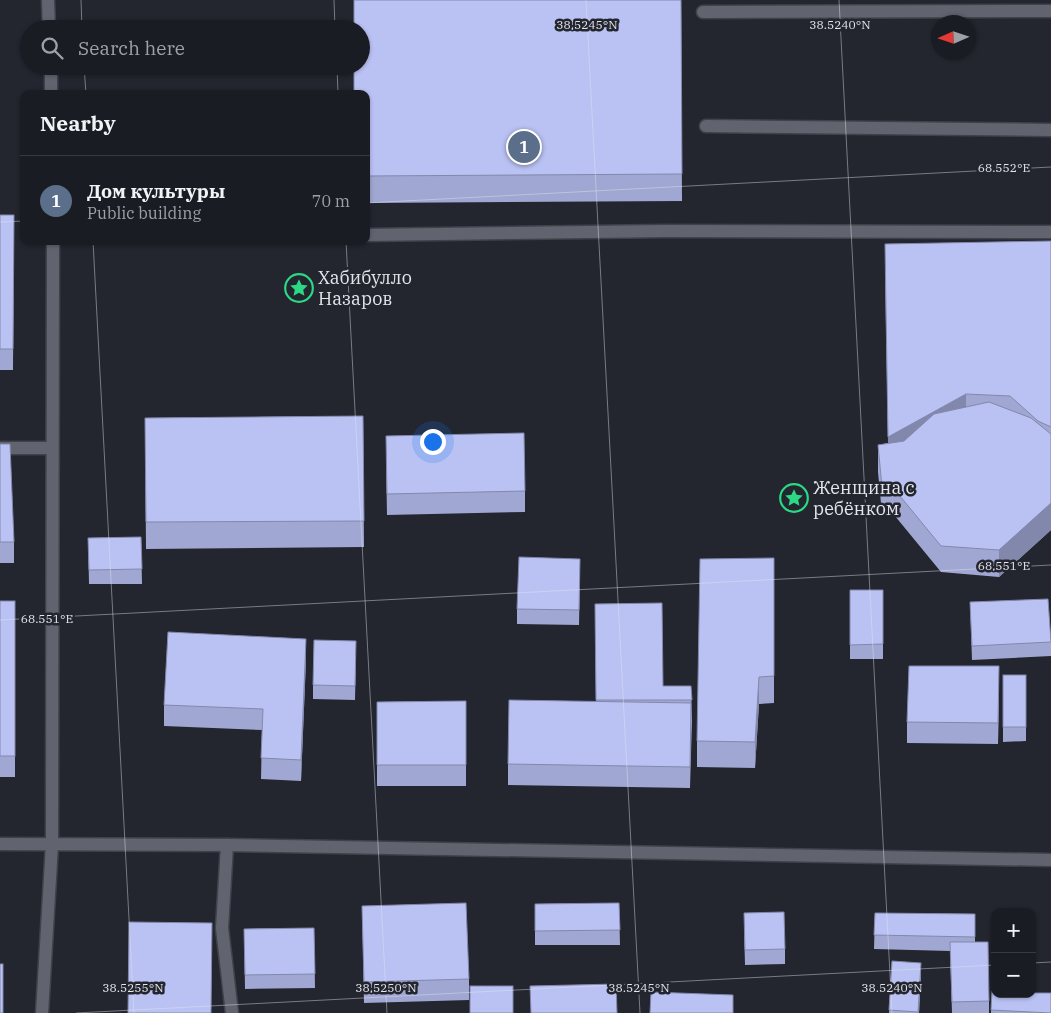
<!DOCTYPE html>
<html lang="en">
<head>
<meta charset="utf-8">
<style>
	body { margin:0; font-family:"IBM Plex Serif",serif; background:#272930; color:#f1f3f6 }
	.controls { position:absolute; right:15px; bottom:15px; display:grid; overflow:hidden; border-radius:10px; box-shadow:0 1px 4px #0004 }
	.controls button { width:45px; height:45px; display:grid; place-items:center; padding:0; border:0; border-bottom:1px solid #383a41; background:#1a1c23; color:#f1f3f6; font:25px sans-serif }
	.compass { position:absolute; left:931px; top:15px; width:45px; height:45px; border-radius:50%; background:#1a1c23; box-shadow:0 1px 4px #0004; rotate:267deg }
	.you { position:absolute; left:432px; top:441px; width:18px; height:18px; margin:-12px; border:4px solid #fff; border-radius:50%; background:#1a73e8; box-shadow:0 0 0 8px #1a73e833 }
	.badge { display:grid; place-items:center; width:32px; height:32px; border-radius:50%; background:#2cd884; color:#fff; font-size:16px; font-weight:700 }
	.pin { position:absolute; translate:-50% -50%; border:2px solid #fff; box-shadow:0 1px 5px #0006 }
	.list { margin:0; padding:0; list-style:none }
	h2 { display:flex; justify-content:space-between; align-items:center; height:65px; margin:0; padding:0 20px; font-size:21px }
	h2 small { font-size:16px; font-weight:400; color:#9fa1a6 }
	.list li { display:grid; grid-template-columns:32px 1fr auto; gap:15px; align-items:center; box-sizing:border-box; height:90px; padding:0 20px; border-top:1px solid #383a41 }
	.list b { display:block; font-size:19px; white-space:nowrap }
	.list p { margin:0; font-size:16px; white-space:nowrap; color:#9fa1a6 }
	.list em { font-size:16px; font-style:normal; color:#9fa1a6 }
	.icon { flex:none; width:28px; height:28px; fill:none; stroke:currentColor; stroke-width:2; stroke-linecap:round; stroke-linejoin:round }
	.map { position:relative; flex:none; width:1051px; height:1013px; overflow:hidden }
	.search { position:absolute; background:#1a1c23; box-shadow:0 1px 4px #0004; left:20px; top:20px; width:350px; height:55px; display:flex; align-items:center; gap:12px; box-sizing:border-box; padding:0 18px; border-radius:28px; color:#9fa1a6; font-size:19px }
	.panel { position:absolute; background:#1a1c23; box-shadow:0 1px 4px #0004; left:20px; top:90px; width:350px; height:155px; border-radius:10px }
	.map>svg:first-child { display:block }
</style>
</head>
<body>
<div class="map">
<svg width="1051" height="1013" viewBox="0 0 1051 1013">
	<rect width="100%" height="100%" fill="#23252f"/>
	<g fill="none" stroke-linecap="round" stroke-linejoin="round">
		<defs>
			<g id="minor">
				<path d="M 48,0 L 49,29"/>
				<path d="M 703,12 L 1051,11"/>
				<path d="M 51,66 L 51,94"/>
				<path d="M 706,126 L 1051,130"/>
				<path d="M 366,235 L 666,231 L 1051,232"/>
				<path d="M 0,448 L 52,448"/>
				<path d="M 0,844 L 227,845 L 1051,860"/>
				<path d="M 227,845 L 222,928 L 232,1013"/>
				<path d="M 42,1013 L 52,844 L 53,241"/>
			</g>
		</defs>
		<use href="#minor" stroke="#40424a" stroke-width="15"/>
		<use href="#minor" stroke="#61646f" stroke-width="12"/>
	</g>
	<g fill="#a0a7d2">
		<path d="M 681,0 L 682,201 L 366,203 L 366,94 Z"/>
		<path d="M 0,215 L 14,215 L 13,370 L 0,370 Z"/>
		<path d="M 1051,241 L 1051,530 L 999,577 L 941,572 L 895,516 L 882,514 L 878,472 L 878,445 L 888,443 L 885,271 Z"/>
		<path d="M 363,416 L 364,547 L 146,549 L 145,418 Z"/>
		<path d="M 0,444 L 14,542 L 14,563 L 0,563 Z"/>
		<path d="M 386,457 L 525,491 L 525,512 L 387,515 Z"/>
		<path d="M 141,537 L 142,584 L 89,584 L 88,538 Z"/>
		<path d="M 774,558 L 774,703 L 759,704 L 755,768 L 697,767 L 697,741 Z"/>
		<path d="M 580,573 L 579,625 L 517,624 L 517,609 Z"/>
		<rect x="850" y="590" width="33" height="69"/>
		<rect x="0" y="601" width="15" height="176"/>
		<path d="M 970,602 L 1051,642 L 1051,656 L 972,660 Z"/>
		<path d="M 595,604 L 663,686 L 691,686 L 692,721 L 690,788 L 508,785 L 508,764 L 596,701 Z"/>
		<path d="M 356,655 L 355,700 L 313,699 L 313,685 Z"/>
		<path d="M 306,660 L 301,781 L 261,779 L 262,730 L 164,726 L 164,705 Z"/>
		<path d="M 1003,675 L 1026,675 L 1026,741 L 1003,742 Z"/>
		<path d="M 999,687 L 998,744 L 907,743 L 907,722 Z"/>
		<path d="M 466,701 L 466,786 L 377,786 L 377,702 Z"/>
		<path d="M 619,903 L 620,945 L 535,945 L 535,904 Z"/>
		<path d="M 362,906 L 469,979 L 469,1000 L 364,1003 Z"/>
		<path d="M 875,913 L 975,914 L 975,942 L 989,1001 L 989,1013 L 952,1013 L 950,951 L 874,949 Z"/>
		<path d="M 314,928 L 315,988 L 245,989 L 244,929 Z"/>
		<path d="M 744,928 L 785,949 L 785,964 L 745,965 Z"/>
		<path d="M 892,961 L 921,977 L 919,1013 L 889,1013 Z"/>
		<path d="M 992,991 L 1051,1013 L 991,1013 Z"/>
	</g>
	<g fill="#8288ab">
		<path d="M 966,394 L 966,421 L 888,464 L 888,437 Z"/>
		<path d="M 1051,503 L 1051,530 L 999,577 L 999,550 Z"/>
		<path d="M 306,639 L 306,660 L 301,781 L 301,760 Z"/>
		<path d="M 999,666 L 999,687 L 998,744 L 998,723 Z"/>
		<path d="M 759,677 L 759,704 L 755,768 L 755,742 Z"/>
		<path d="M 921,963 L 921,977 L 919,1013 L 918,1013 Z"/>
	</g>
	<g fill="#bac2f4" stroke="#8288ab">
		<path d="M 354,0 L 681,0 L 682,174 L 366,176 L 366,94 L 354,94 L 354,66 L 361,66 L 361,29 L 354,29 Z"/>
		<path d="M 0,215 L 14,215 L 13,349 L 0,349 Z"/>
		<path d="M 1051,241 L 1051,427 L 1038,421 L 1010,396 L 966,394 L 888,437 L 885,244 Z"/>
		<path d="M 989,402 L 1031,418 L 1051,434 L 1051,503 L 999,550 L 941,546 L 895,490 L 882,487 L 878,445 L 904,441 L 934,414 Z"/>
		<path d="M 363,416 L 364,521 L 146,522 L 145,418 Z"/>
		<path d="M 524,433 L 525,491 L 387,494 L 386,436 Z"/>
		<path d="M 0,444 L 10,444 L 14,542 L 0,542 Z"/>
		<path d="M 141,537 L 142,569 L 89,570 L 88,538 Z"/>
		<path d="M 519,557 L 580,559 L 579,610 L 517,609 Z"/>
		<path d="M 774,558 L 774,676 L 759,677 L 755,742 L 697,741 L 700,559 Z"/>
		<path d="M 850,590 L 883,590 L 883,644 L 850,645 Z"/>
		<path d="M 1048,599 L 1051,642 L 972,646 L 970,602 Z"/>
		<rect x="0" y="601" width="15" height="155"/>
		<path d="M 662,603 L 663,686 L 691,686 L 692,700 L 596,700 L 595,604 Z"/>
		<path d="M 168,632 L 306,639 L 301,760 L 261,758 L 263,709 L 164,705 Z"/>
		<path d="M 314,640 L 356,641 L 355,686 L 313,685 Z"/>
		<path d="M 909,666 L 999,666 L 998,723 L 907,722 Z"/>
		<rect x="1003" y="675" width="23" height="52"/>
		<path d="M 509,700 L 691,703 L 690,767 L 508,764 Z"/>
		<path d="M 466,701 L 466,765 L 377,765 L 377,702 Z"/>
		<path d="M 466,903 L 469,979 L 364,982 L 362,906 Z"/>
		<path d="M 619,903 L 620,930 L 535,931 L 535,904 Z"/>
		<path d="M 784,912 L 785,949 L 745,950 L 744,913 Z"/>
		<path d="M 875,913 L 975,914 L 975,937 L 874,935 Z"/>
		<path d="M 129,922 L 212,923 L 211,1013 L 128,1013 Z"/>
		<path d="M 314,928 L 315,974 L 245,975 L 244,929 Z"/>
		<path d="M 950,942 L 988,942 L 989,1001 L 952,1002 Z"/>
		<path d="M 892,961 L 921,963 L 918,1012 L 889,1010 Z"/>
		<rect x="0" y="964" width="3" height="49"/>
		<path d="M 616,984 L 617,1013 L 531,1013 L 530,986 Z"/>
		<rect x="470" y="986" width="43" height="27"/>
		<path d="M 992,991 L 995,991 L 995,994 L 1032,994 L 1032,993 L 1051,993 L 1051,1013 L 991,1010 Z"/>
		<path d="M 651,992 L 733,995 L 733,1013 L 650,1013 Z"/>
	</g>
	<path fill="none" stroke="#e3e5eb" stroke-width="1" stroke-opacity="0.45" d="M 81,0 L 82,29M 334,0 L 335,29M 586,0 L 640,1013M 839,0 L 892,1013M 84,66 L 86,94M 337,66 L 338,94M 366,203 L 1051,167M 0,222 L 24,221M 93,241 L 134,1013M 346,241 L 387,1013M 0,620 L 1051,565M 1032,963 L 1051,962M 76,1013 L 995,965"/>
	<defs>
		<symbol id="sight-ring" viewBox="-11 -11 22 22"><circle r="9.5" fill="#23252f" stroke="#2cd884" stroke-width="1.5"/><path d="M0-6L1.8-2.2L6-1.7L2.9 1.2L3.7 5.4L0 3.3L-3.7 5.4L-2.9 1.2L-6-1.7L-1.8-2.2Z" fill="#2cd884"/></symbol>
	</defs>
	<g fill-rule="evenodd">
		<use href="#sight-ring" x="283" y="272" width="32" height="32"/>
		<use href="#sight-ring" x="778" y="482" width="32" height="32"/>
	</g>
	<g text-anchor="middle" stroke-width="5" stroke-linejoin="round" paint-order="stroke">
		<g font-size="18" fill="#e3e5eb" stroke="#23252f" text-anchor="start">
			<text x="318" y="284">Хабибулло<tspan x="318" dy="21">Назаров</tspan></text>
			<text x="813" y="494">Женщина с<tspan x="813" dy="21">ребёнком</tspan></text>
		</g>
	</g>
	<g font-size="12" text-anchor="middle" fill="#e3e5eb" stroke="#23252f" stroke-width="5" stroke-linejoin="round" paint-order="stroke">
		<text x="587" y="29">38.5245°N</text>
		<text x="840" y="29">38.5240°N</text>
		<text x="1004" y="172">68.552°E</text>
		<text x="1004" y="570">68.551°E</text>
		<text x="47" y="623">68.551°E</text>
		<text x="133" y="992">38.5255°N</text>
		<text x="386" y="992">38.5250°N</text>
		<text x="639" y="992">38.5245°N</text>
		<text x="892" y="992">38.5240°N</text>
	</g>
</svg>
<div class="controls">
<button>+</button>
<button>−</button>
</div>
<svg class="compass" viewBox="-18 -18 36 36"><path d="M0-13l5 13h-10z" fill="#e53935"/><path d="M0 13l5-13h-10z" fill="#9fa1a6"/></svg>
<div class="you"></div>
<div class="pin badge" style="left:524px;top:147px;background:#5c6f8a">1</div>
<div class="search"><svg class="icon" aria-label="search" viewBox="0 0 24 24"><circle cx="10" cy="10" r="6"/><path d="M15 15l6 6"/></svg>Search here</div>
<section class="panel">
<h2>Nearby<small></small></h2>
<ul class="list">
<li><span class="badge" style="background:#5c6f8a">1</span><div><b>Дом культуры</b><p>Public building</p></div><em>70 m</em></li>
</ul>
</section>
</div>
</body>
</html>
